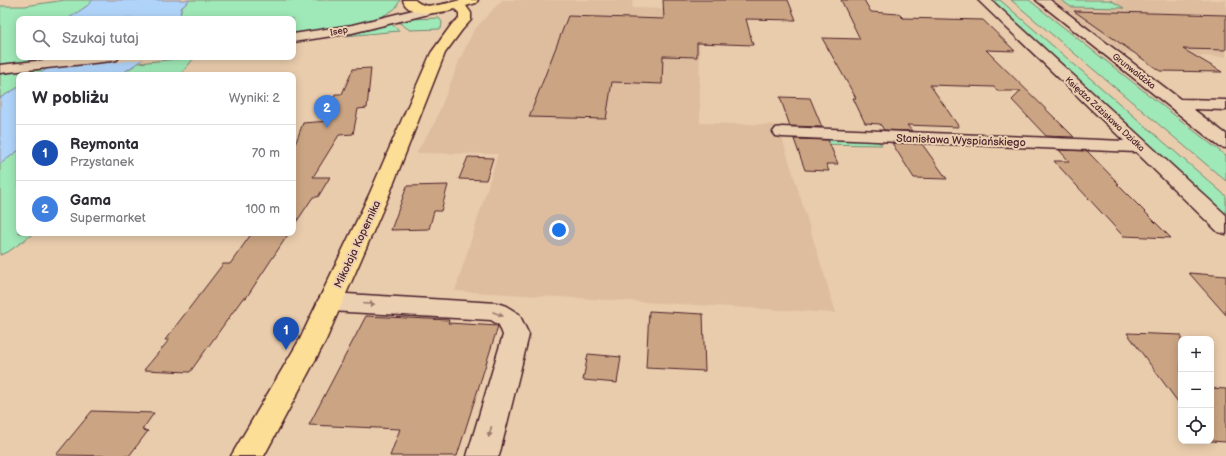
<!DOCTYPE html>
<html lang="pl">
<head>
<meta charset="utf-8">
<style>
	body { margin:0; font-family:"Balsamiq Sans",sans-serif; background:#f2f2f3; color:#2b2b33 }
	.controls { position:absolute; right:12px; bottom:12px; display:grid; overflow:hidden; border-radius:8px; box-shadow:0 2px 10px #0003 }
	.controls button { width:36px; height:36px; display:grid; place-items:center; padding:0; border:0; border-bottom:1px solid #e1e1e2; background:#fff; color:#2b2b33; font:20px sans-serif }
	.you { position:absolute; left:559px; top:230px; width:14px; height:14px; margin:-10px; border:3px solid #fff; border-radius:50%; background:#1a73e8; box-shadow:0 0 0 6px #1a73e833 }
	.badge { display:grid; place-items:center; width:26px; height:26px; border-radius:50%; background:#db2777; color:#fff; font-size:13px; font-weight:700 }
	.pin { position:absolute; translate:-50% -33px; filter:drop-shadow(0 1px 2px #0008) }
	.pin::after { content:''; position:absolute; top:21px; width:14px; height:12px; background:inherit; clip-path:polygon(0 0,100% 0,50% 100%) }
	.list { margin:0; padding:0; list-style:none }
	h2 { display:flex; justify-content:space-between; align-items:center; height:52px; margin:0; padding:0 16px; font-size:17px }
	h2 small { font-size:13px; font-weight:400; color:#7c7c81 }
	.list li { display:grid; grid-template-columns:26px 1fr auto; gap:12px; align-items:center; box-sizing:border-box; height:56px; padding:0 16px; border-top:1px solid #e1e1e2 }
	.list b { display:block; font-size:15px; white-space:nowrap }
	.list p { margin:0; font-size:13px; white-space:nowrap; color:#7c7c81 }
	.list em { font-size:13px; font-style:normal; color:#7c7c81 }
	.icon { flex:none; width:22px; height:22px; fill:none; stroke:currentColor; stroke-width:2; stroke-linecap:round; stroke-linejoin:round }
	.map { position:relative; flex:none; width:1226px; height:456px; overflow:hidden }
	.search { position:absolute; background:#fff; box-shadow:0 2px 10px #0003; left:16px; top:16px; width:280px; height:44px; display:flex; align-items:center; gap:10px; box-sizing:border-box; padding:0 14px; border-radius:8px; color:#7c7c81; font-size:15px }
	.panel { position:absolute; background:#fff; box-shadow:0 2px 10px #0003; left:16px; top:72px; width:280px; height:164px; border-radius:8px }
	.map>svg:first-child { display:block }
</style>
</head>
<body>
<div class="map">
<svg width="1226" height="456" viewBox="0 0 1226 456">
	<rect width="100%" height="100%" fill="#e9ccac"/>
	<filter id="ink" filterUnits="userSpaceOnUse"><feTurbulence type="fractalNoise" baseFrequency=".025" numOctaves="2"/><feDisplacementMap in="SourceGraphic" scale="8" xChannelSelector="R" yChannelSelector="G"/><feConvolveMatrix kernelMatrix="1 2 1 2 8 2 1 2 1" color-interpolation-filters="sRGB"/></filter>
	<g filter="url(#ink)">
		<g fill="#ddbd9e">
			<path d="M 502,0 L 633,0 L 632,8 L 699,10 L 700,123 L 778,125 L 836,313 L 455,291 L 498,154 L 416,153 L 435,122 L 460,59 L 474,30 Z"/>
			<path d="M 1053,0 L 1226,0 L 1226,57 L 1123,53 Z"/>
		</g>
		<g fill="#9fe8b7" stroke="#748471">
			<path d="M 65,0 L 93,0 L 87,6 L 68,19 L 19,19 L 19,57 L 53,57 L 52,60 L 0,64 L 0,6 L 25,6 Z"/>
			<path d="M 190,0 L 400,0 C 398,3 397,8 393,10 C 365,29 326,30 293,33 L 293,19 L 180,19 L 181,8 Z"/>
			<path d="M 991,0 L 1000,0 L 1226,196 L 1226,216 Z"/>
			<path d="M 1011,0 L 1029,0 L 1226,156 L 1226,181 Z"/>
			<path d="M 1061,0 L 1110,0 L 1124,8 L 1071,7 Z"/>
			<path d="M 439,18 L 442,22 L 441,29 L 410,30 L 398,22 L 410,19 Z"/>
			<path d="M 391,24 L 397,28 L 399,31 L 345,36 Z"/>
			<path d="M 195,57 L 180,75 L 120,75 L 138,63 Z"/>
			<path d="M 47,69 L 37,75 L 19,75 L 19,87 L 0,98 L 0,74 Z"/>
			<path d="M 809,139 L 876,140 L 882,145 L 810,144 L 806,140 Z"/>
			<path d="M 19,150 L 19,233 L 34,233 L 8,252 L 0,255 L 0,164 Z"/>
		</g>
		<g fill="#b0d4f9" stroke="#878ca7">
			<path d="M 93,0 L 190,0 L 181,8 L 180,19 L 68,19 L 87,6 Z"/>
			<path d="M 53,57 L 146,57 L 120,75 L 37,75 L 47,69 Z"/>
			<path d="M 19,87 L 19,150 L 0,164 L 0,98 Z"/>
		</g>
		<path fill="#e9ccac" d="M 68,57 L 148,57 L 147,59 L 41,70 L 45,68 L 50,59 Z"/>
		<g fill="#cba583" stroke="#4a1f2b">
			<path d="M 663,0 L 788,0 L 796,20 L 746,19 L 753,45 L 697,43 L 697,57 L 663,56 L 662,84 L 612,82 L 606,119 L 529,117 L 568,16 L 664,19 Z"/>
			<path d="M 841,0 L 864,0 L 871,12 L 899,14 L 903,18 L 983,20 L 1015,51 L 986,50 L 1074,137 L 1046,136 L 1012,100 L 1021,91 L 997,91 L 994,87 L 930,85 L 959,127 L 907,125 L 912,131 L 884,130 L 880,124 L 865,123 L 853,98 L 856,98 L 822,38 L 860,39 Z"/>
			<path d="M 1074,11 L 1226,15 L 1226,50 L 1183,49 L 1222,72 L 1160,71 Z"/>
			<path d="M 371,68 L 367,108 L 358,109 L 353,134 L 339,135 L 313,177 L 330,177 L 318,197 L 313,197 L 293,227 L 293,147 L 296,142 L 303,123 L 329,121 L 335,94 L 342,94 L 353,69 Z"/>
			<path d="M 780,97 L 810,98 L 822,127 L 790,126 Z"/>
			<path d="M 794,139 L 828,140 L 838,164 L 826,164 L 829,171 L 805,170 Z"/>
			<path d="M 892,143 L 922,144 L 947,179 L 914,178 Z"/>
			<path d="M 1059,150 L 1087,151 L 1119,184 L 1117,184 L 1171,238 L 1123,236 L 1054,161 L 1069,161 Z"/>
			<path d="M 468,157 L 493,158 L 486,180 L 459,179 Z"/>
			<path d="M 448,185 L 441,211 L 434,211 L 429,229 L 391,230 L 407,186 Z"/>
			<path d="M 252,233 L 289,233 L 246,298 L 243,298 L 190,372 L 144,370 L 169,340 L 165,340 L 223,264 L 230,264 Z"/>
			<path d="M 1189,273 L 1226,276 L 1226,315 Z"/>
			<path d="M 649,311 L 703,314 L 705,371 L 646,368 Z"/>
			<path d="M 366,316 L 449,320 L 448,323 L 498,326 L 457,456 L 390,456 L 400,429 L 309,425 Z"/>
			<path d="M 1127,333 L 1181,335 L 1181,406 L 1178,402 Z"/>
			<path d="M 588,354 L 621,357 L 617,383 L 583,380 Z"/>
			<path d="M 1211,388 L 1226,389 L 1226,442 L 1211,441 Z"/>
			<path d="M 92,411 L 154,413 L 142,430 L 148,431 L 129,456 L 56,455 Z"/>
		</g>
		<g fill="none" stroke-linecap="round" stroke-linejoin="round">
			<defs>
				<g id="street">
					<path d="M 978,0 L 991,0 L 1226,215 L 1226,234 L 1218,232 L 1136,152 L 782,137 L 776,136 L 773,132 L 776,128 L 782,127 L 1124,141 Z"/>
					<path d="M 1036,0 L 1050,0 L 1180,99 L 1226,100 L 1226,110 L 1193,109 L 1226,134 L 1226,148 L 1220,147 Z"/>
					<path d="M 433,5 L 437,6 L 439,9 L 437,12 L 352,33 L 293,42 L 293,34 L 352,25 Z"/>
					<path d="M 71,57 L 119,57 L 117,60 L 112,61 L 0,73 L 0,65 Z"/>
					<path d="M 330,293 L 497,303 L 506,306 L 519,314 L 529,335 L 499,456 L 467,456 L 503,335 L 499,325 L 491,320 L 330,311 L 321,308 L 317,302 L 321,296 Z"/>
				</g>
				<path id="primary" d="M 403,0 L 415,0 C 427,12 447,2 462,0 C 467,0 473,0 478,0 L 476,3 L 466,6 L 471,13 L 471,20 L 462,30 L 445,53 L 389,195 L 326,340 L 264,456 L 231,456 L 300,339 L 369,195 L 431,53 L 452,24 L 459,19 L 459,13 L 455,9 C 443,13 407,18 403,0 Z"/>
			</defs>
			<use href="#street" stroke="#4a1f2b" stroke-width="3"/>
			<use href="#primary" stroke="#4a1f2b" stroke-width="3"/>
			<use href="#street" fill="#ebd0b2" fill-rule="evenodd"/>
			<use href="#primary" fill="#fdde96" fill-rule="evenodd"/>
		</g>
		<defs><path id="oneway-solid" d="M-6-.8H1V-3.2L6.5 0L1 3.2V.8H-6Z"/></defs>
		<g fill="#9a786e">
			<use href="#oneway-solid" transform="translate(369 304) rotate(3)"/>
			<use href="#oneway-solid" transform="translate(498 314) rotate(22)"/>
			<use href="#oneway-solid" transform="translate(490 432) rotate(105)"/>
		</g>
	</g>
	<g text-anchor="middle" stroke-width="4" stroke-linejoin="round" paint-order="stroke">
		<g font-size="9" fill="#4a1f2b" stroke="#ebd0b2">
			<text transform="translate(339 31) rotate(-11)" y="3">Isep</text>
			<text transform="translate(1134 71) rotate(38)" y="3">Grunwaldzka</text>
			<text transform="translate(1105 114) rotate(43)" y="3">Księdza Zdzisława Dzidka</text>
		</g>
		<g font-size="11" fill="#4a1f2b" stroke="#ebd0b2">
			<text transform="translate(961 140) rotate(2)" y="4">Stanisława Wyspiańskiego</text>
			<text transform="translate(357 244) rotate(-65)" y="4">Mikołaja Kopernika</text>
		</g>
	</g>
</svg>
<div class="controls">
<button>+</button>
<button>−</button>
<button><svg class="icon" aria-label="locate" viewBox="0 0 24 24"><circle cx="12" cy="12" r="6"/><path d="M12 2v4M12 18v4M2 12h4M18 12h4"/></svg></button>
</div>
<div class="you"></div>
<div class="pin badge" style="left:286px;top:350px;background:#1a4fb4">1</div>
<div class="pin badge" style="left:327px;top:128px;background:#3f7fe0">2</div>
<div class="search"><svg class="icon" aria-label="search" viewBox="0 0 24 24"><circle cx="10" cy="10" r="6"/><path d="M15 15l6 6"/></svg>Szukaj tutaj</div>
<section class="panel">
<h2>W pobliżu<small>Wyniki: 2</small></h2>
<ul class="list">
<li><span class="badge" style="background:#1a4fb4">1</span><div><b>Reymonta</b><p>Przystanek</p></div><em>70 m</em></li>
<li><span class="badge" style="background:#3f7fe0">2</span><div><b>Gama</b><p>Supermarket</p></div><em>100 m</em></li>
</ul>
</section>
</div>
</body>
</html>
